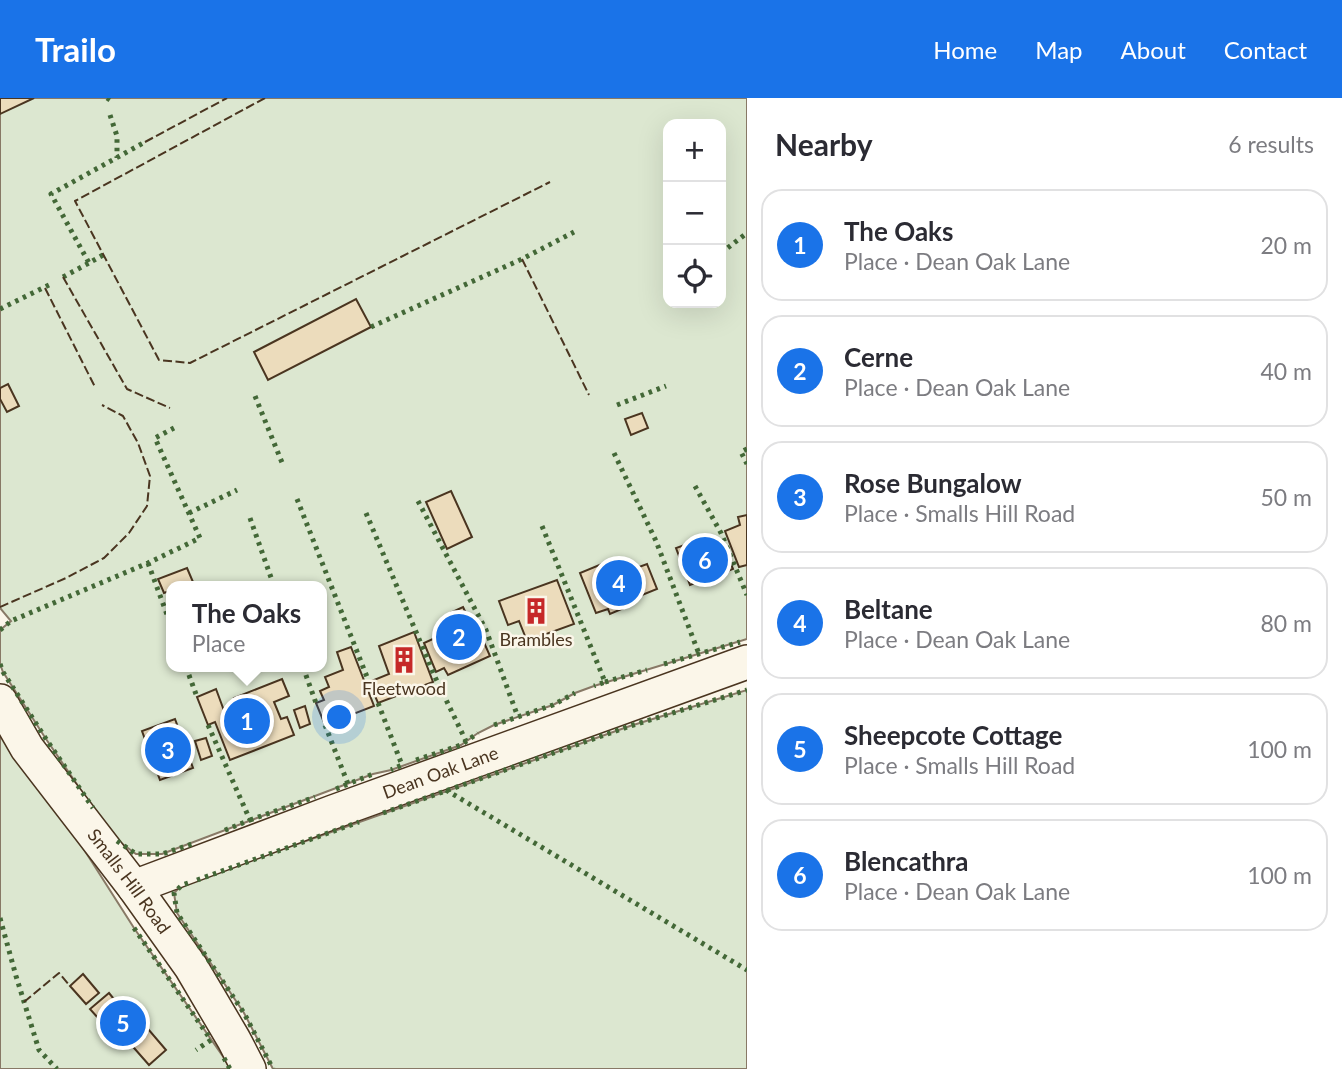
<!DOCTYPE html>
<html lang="en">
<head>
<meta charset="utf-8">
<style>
	body { margin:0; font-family:Lato,sans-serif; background:#f2f2f3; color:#2b2b33 }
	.controls { position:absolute; right:21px; top:21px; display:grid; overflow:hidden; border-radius:14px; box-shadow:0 7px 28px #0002 }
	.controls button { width:63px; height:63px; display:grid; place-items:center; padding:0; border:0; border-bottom:2px solid #e1e1e2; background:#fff; color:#2b2b33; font:35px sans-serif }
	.you { position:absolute; left:340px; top:620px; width:24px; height:24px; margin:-18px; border:5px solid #fff; border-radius:50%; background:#1a73e8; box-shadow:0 0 0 10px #1a73e833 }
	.badge { display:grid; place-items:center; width:46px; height:46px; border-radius:50%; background:#1a73e8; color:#fff; font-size:23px; font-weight:700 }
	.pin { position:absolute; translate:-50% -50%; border:4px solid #fff; box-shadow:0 2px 7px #0006 }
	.popup { position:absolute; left:166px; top:483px; width:161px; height:91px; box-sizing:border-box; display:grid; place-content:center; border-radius:14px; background:#fff; filter:drop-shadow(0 2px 5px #0005); font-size:23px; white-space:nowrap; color:#7c7c81 }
	.popup b { font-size:26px; color:#2b2b33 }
	.popup::after { content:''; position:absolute; left:50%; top:100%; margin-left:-14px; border:14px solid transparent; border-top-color:#fff }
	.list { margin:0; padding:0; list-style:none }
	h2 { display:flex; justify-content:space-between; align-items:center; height:91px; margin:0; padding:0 28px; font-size:30px }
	h2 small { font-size:23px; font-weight:400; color:#7c7c81 }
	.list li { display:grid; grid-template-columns:46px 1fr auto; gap:21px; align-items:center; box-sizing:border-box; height:112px; margin:0 14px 14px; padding:0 14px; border:2px solid #e1e1e2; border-radius:21px }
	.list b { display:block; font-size:26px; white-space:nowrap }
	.list p { margin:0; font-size:23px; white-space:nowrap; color:#7c7c81 }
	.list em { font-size:23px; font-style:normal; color:#7c7c81 }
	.icon { flex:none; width:38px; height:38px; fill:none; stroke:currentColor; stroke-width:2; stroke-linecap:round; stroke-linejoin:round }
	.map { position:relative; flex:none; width:747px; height:971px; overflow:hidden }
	header { display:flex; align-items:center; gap:42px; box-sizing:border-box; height:98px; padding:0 35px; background:#1a73e8; color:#fff }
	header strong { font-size:33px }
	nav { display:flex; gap:38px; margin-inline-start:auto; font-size:24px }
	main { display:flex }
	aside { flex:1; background:#fff }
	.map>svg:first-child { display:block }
</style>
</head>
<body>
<header>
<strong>Trailo</strong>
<nav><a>Home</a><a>Map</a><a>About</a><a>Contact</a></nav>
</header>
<main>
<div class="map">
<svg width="747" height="971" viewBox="0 0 747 971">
	<rect width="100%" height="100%" fill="#fbf6e9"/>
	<g fill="#dce7d0" stroke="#887966" stroke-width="2" fill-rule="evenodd">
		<path d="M 0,0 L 747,0 L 747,541 L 594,588 L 575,595 L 553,607 L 494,627 L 478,635 L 461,647 L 391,672 L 373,676 L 162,756 L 136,756 L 113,739 L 46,641 L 3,574 L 0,566 L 0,532 L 11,523 L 0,510 ZM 668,26 L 721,26 L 721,205 L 668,205 ZM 172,488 L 322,488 L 322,569 L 172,569 Z"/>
		<path d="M 747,592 L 747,971 L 273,971 L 244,915 L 177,815 L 174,795 L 182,787 L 630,628 Z"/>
		<path d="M 0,630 L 76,739 L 134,830 L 224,960 L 230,971 L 0,971 Z"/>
	</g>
	<g fill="#ecdcbc" stroke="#4a3520" stroke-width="2">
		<path d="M 0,0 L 34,0 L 0,16 Z"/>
		<path d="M 356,201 L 371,229 L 268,282 L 254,254 Z"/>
		<path d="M 8,286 L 19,308 L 7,314 L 0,301 L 0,290 Z"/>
		<path d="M 642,315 L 648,330 L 631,337 L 625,321 Z"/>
		<path d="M 451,393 L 472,439 L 447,451 L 426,404 Z"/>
		<path d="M 747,417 L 747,467 L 739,469 L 725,433 L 740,427 L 738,419 Z"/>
		<path d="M 707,439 L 712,453 L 724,449 L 733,471 L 690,487 L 676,450 Z"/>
		<path d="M 609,463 L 615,478 L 647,466 L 657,491 L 622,505 L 624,510 L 610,516 L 608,511 L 596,515 L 580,475 Z"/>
		<path d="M 187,470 L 193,484 L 183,488 L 172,488 L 172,492 L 164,495 L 158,481 Z"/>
		<path d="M 557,482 L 574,526 L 527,543 L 519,523 L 508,527 L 499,503 Z"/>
		<path d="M 463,509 L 474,533 L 478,531 L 490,558 L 448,577 L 444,570 L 436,574 L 424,545 L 457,530 L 450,515 Z"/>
		<path d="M 414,534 L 433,584 L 378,605 L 369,584 L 389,576 L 379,548 Z"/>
		<path d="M 351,549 L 374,608 L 325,627 L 316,605 L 324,602 L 320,593 L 329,589 L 325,579 L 343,572 L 337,554 Z"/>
		<path d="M 282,581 L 289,598 L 274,604 L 281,621 L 287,619 L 294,637 L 230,662 L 215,624 L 208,627 L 197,599 L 216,591 L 226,618 L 239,613 L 234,600 Z"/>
		<path d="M 305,608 L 310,626 L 300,630 L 294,612 Z"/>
		<path d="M 175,621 L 193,670 L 160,682 L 142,633 Z"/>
		<path d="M 206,640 L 212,658 L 201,662 L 195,643 Z"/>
		<path d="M 83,876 L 99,895 L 86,906 L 70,888 Z"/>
		<path d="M 109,895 L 126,916 L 131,911 L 166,952 L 149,967 L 120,934 L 115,939 L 90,911 Z"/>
	</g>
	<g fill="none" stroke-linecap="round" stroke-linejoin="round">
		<defs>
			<g id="secondary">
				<path id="s1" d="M 0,603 L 27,650 L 134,789 L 191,869 L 234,942 L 249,971"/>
				<path id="s2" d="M 134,789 L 333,714 L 747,564"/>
			</g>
		</defs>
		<use href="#secondary" stroke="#4a3520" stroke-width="36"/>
		<use href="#secondary" stroke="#fbf6e9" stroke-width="33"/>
		<g stroke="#436837" stroke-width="5" stroke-dasharray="3.5 5" stroke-linecap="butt">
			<path d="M 107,0 L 110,2"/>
			<path d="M 110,17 L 117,38 L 117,60"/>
			<path d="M 721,155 L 747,135"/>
			<path d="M 103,157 L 89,165 L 51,96 L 145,44"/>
			<path d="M 63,179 L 89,165"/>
			<path d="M 0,211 L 51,186"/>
			<path d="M 371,229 L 522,161 L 574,134"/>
			<path d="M 255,298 L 283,367"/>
			<path d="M 617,307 L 666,288"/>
			<path d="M 747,351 L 741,354 L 747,366"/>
			<path d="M 614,355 L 656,443 L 699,556"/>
			<path d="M 695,388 L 721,435 L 747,497"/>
			<path d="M 297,401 L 369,584"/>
			<path d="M 418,403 L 486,532 L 518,619"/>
			<path d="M 189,415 L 237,392"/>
			<path d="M 366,415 L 435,579 L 466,643"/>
			<path d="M 250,420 L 274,488"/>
			<path d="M 542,428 L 605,584 L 594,588"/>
			<path d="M 148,465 L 172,530"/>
			<path d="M 0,532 L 11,523 L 148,465 L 200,440 L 155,340 L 174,330"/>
			<path d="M 0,566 L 3,574 L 46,641 L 93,710"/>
			<path d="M 664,566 L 740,544"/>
			<path d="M 186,569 L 197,599"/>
			<path d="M 303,569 L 316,605"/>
			<path d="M 605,584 L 647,572"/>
			<path d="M 378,605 L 402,667 L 391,672"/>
			<path d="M 208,627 L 250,722 L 223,733"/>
			<path d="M 325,627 L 348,686 L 373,676"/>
			<path d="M 494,627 L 553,607 L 575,595"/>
			<path d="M 416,662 L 461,647 L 478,635"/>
			<path d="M 336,691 L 348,686"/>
			<path d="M 446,692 L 747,872"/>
			<path d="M 383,715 L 630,628 L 747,592"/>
			<path d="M 250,722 L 315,699"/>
			<path d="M 117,743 L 136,756 L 162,756 L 195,745"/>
			<path d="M 197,782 L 359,724"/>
			<path d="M 188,785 L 182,787 L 174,795 L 177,815 L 244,915 L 273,971"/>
			<path d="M 0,820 L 16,878 L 39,952 L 57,971"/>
			<path d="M 134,830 L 211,942 L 196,952"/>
			<path d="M 224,960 L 230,971"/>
		</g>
		<g stroke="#4a3520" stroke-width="2" stroke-dasharray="9 3.5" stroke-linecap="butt">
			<path d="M 265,0 L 75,103 L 159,262 L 190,265 L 550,84"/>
			<path d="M 145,44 L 227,0"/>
			<path d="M 522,161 L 589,297"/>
			<path d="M 63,179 L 127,291 L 170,310"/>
			<path d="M 45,190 L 95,289"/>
			<path d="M 0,509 L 66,480 L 104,460 L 129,435 L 147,408 L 150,378 L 138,345 L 123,318 L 102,307"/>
			<path d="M 24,904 L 59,875 L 70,888"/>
		</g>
	</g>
	<defs>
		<symbol id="building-bare" viewBox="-9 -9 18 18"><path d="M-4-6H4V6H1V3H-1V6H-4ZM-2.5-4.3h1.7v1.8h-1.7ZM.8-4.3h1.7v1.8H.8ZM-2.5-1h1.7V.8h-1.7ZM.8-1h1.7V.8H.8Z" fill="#c62828" stroke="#fbf6e9" stroke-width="2.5" paint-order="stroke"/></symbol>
	</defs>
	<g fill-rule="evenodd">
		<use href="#building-bare" x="517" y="494" width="38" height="38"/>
		<use href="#building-bare" x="385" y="543" width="38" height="38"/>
	</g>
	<g text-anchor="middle" stroke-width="5" stroke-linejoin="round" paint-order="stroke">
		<g font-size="18" fill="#4a3520" stroke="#fbf6e9">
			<text x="536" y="548">Brambles</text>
			<text x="404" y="597">Fleetwood</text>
		</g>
		<g font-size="18" fill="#4a3520" stroke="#fbf6e9">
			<text dy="6" stroke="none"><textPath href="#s2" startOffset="327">Dean Oak Lane</textPath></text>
			<text dy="6" stroke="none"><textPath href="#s1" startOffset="222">Smalls Hill Road</textPath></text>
		</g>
	</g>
</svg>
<div class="controls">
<button>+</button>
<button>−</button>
<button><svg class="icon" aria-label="locate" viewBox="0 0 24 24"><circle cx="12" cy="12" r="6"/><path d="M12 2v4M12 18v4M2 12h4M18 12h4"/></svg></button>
</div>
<div class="you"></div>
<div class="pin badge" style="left:247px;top:623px">1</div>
<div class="popup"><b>The Oaks</b>Place</div>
<div class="pin badge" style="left:459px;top:539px">2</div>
<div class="pin badge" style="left:168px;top:652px">3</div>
<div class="pin badge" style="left:619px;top:485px">4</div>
<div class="pin badge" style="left:123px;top:925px">5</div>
<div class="pin badge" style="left:705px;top:462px">6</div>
</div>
<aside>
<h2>Nearby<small>6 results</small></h2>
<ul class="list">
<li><span class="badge">1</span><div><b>The Oaks</b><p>Place · Dean Oak Lane</p></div><em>20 m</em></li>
<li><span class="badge">2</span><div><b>Cerne</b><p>Place · Dean Oak Lane</p></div><em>40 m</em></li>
<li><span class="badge">3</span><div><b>Rose Bungalow</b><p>Place · Smalls Hill Road</p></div><em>50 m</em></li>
<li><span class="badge">4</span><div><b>Beltane</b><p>Place · Dean Oak Lane</p></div><em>80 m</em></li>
<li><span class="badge">5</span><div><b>Sheepcote Cottage</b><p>Place · Smalls Hill Road</p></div><em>100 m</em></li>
<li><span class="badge">6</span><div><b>Blencathra</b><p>Place · Dean Oak Lane</p></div><em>100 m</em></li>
</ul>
</aside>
</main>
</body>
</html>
